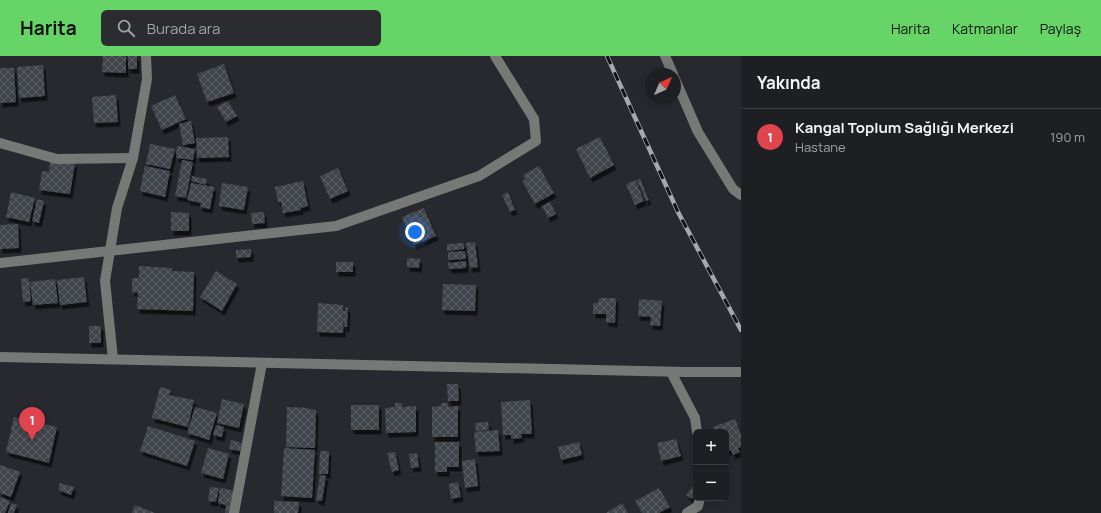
<!DOCTYPE html>
<html lang="tr">
<head>
<meta charset="utf-8">
<style>
	body { margin:0; font-family:Manrope,sans-serif; background:#2a2c30; color:#f1f3f6 }
	.controls { position:absolute; right:12px; bottom:12px; display:grid; overflow:hidden; border-radius:6px; box-shadow:0 4px 16px #0002 }
	.controls button { width:36px; height:36px; display:grid; place-items:center; padding:0; border:0; border-bottom:1px solid #3b3d41; background:#1d1f23; color:#f1f3f6; font:20px sans-serif }
	.compass { position:absolute; left:645px; top:12px; width:36px; height:36px; border-radius:50%; background:#1d1f23; box-shadow:0 4px 16px #0002; rotate:45deg }
	.you { position:absolute; left:415px; top:176px; width:14px; height:14px; margin:-10px; border:3px solid #fff; border-radius:50%; background:#1a73e8; box-shadow:0 0 0 6px #1a73e833 }
	.badge { display:grid; place-items:center; width:26px; height:26px; border-radius:50%; background:#66d466; color:#fff; font-size:13px; font-weight:700 }
	.pin { position:absolute; translate:-50% -33px; filter:drop-shadow(0 1px 2px #0008) }
	.pin::after { content:''; position:absolute; top:21px; width:14px; height:12px; background:inherit; clip-path:polygon(0 0,100% 0,50% 100%) }
	.list { margin:0; padding:0; list-style:none }
	h2 { display:flex; justify-content:space-between; align-items:center; height:52px; margin:0; padding:0 16px; font-size:17px }
	h2 small { font-size:13px; font-weight:400; color:#a0a2a6 }
	.list li { display:grid; grid-template-columns:26px 1fr auto; gap:12px; align-items:center; box-sizing:border-box; height:56px; padding:0 16px; border-top:1px solid #3b3d41 }
	.list b { display:block; font-size:15px; white-space:nowrap }
	.list p { margin:0; font-size:13px; white-space:nowrap; color:#a0a2a6 }
	.list em { font-size:13px; font-style:normal; color:#a0a2a6 }
	.icon { flex:none; width:22px; height:22px; fill:none; stroke:currentColor; stroke-width:2; stroke-linecap:round; stroke-linejoin:round }
	.map { position:relative; flex:none; width:741px; height:457px; overflow:hidden }
	header { display:flex; align-items:center; gap:24px; box-sizing:border-box; height:56px; padding:0 20px; background:#66d466; color:#111 }
	header strong { font-size:19px }
	nav { display:flex; gap:22px; margin-inline-start:auto; font-size:14px }
	.search { width:280px; height:36px; background:#2a2c30; display:flex; align-items:center; gap:10px; box-sizing:border-box; padding:0 14px; border-radius:6px; color:#a0a2a6; font-size:15px }
	main { display:flex }
	aside { flex:1; background:#1d1f23 }
	.map>svg:first-child { display:block }
</style>
</head>
<body>
<header>
<strong>Harita</strong>
<div class="search"><svg class="icon" aria-label="search" viewBox="0 0 24 24"><circle cx="10" cy="10" r="6"/><path d="M15 15l6 6"/></svg>Burada ara</div>
<nav><a>Harita</a><a>Katmanlar</a><a>Paylaş</a></nav>
</header>
<main>
<div class="map">
<svg width="741" height="457" viewBox="0 0 741 457">
	<defs>
		<pattern id="building-cross-hatch" width="8" height="8" patternUnits="userSpaceOnUse"><rect width="8" height="8" fill="#41444b"/><path d="M0 0l8 8M0 8l8-8" fill="none" stroke="#5d5f65"/></pattern>
		<filter id="shadow"><feDropShadow dx="2.5" dy="4.5" stdDeviation="0" flood-color="#0009"/></filter>
	</defs>
	<rect width="100%" height="100%" fill="#27292f"/>
	<g fill="url(#building-cross-hatch)" filter="url(#shadow)">
		<path d="M 103,0 L 126,0 L 126,17 L 102,16 Z"/>
		<rect x="128" y="0" width="9" height="13"/>
		<path d="M 224,8 L 234,37 L 207,46 L 197,18 Z"/>
		<path d="M 43,9 L 45,40 L 19,42 L 17,11 Z"/>
		<path d="M 0,12 L 14,12 L 16,46 L 0,47 Z"/>
		<path d="M 116,39 L 118,66 L 94,67 L 92,41 Z"/>
		<path d="M 175,39 L 186,63 L 162,74 L 151,50 Z"/>
		<path d="M 228,45 L 237,60 L 226,66 L 217,51 Z"/>
		<path d="M 191,65 L 195,87 L 183,89 L 179,68 Z"/>
		<path d="M 228,81 L 229,101 L 197,102 L 196,82 Z"/>
		<path d="M 600,81 L 614,109 L 590,122 L 576,93 Z"/>
		<path d="M 150,88 L 175,93 L 170,113 L 146,108 Z"/>
		<path d="M 177,90 L 195,93 L 193,104 L 176,102 Z"/>
		<path d="M 50,103 L 75,107 L 70,138 L 39,134 L 42,115 L 49,116 Z"/>
		<path d="M 182,104 L 193,106 L 186,142 L 175,140 Z"/>
		<path d="M 145,110 L 170,115 L 165,141 L 140,135 Z"/>
		<path d="M 539,110 L 554,137 L 535,148 L 522,125 L 525,124 L 523,119 Z"/>
		<path d="M 338,112 L 348,135 L 330,143 L 320,120 Z"/>
		<path d="M 192,120 L 207,123 L 206,129 L 191,125 Z"/>
		<path d="M 640,122 L 649,144 L 646,145 L 637,124 Z"/>
		<path d="M 636,124 L 644,145 L 635,149 L 626,128 Z"/>
		<path d="M 303,125 L 308,150 L 301,152 L 301,154 L 283,157 L 281,146 L 278,146 L 275,131 Z"/>
		<path d="M 191,127 L 214,131 L 210,153 L 200,151 L 201,147 L 187,144 Z"/>
		<path d="M 222,127 L 248,131 L 244,154 L 219,150 Z"/>
		<path d="M 11,136 L 35,142 L 29,166 L 6,161 Z"/>
		<path d="M 508,136 L 515,154 L 510,156 L 502,139 Z"/>
		<path d="M 37,143 L 44,145 L 39,167 L 32,165 Z"/>
		<path d="M 550,146 L 556,158 L 548,162 L 542,150 Z"/>
		<path d="M 424,152 L 436,180 L 414,189 L 402,161 Z"/>
		<path d="M 171,156 L 189,157 L 189,175 L 171,175 Z"/>
		<path d="M 264,156 L 265,167 L 252,168 L 251,157 Z"/>
		<path d="M 18,168 L 19,192 L 0,193 L 0,169 Z"/>
		<path d="M 475,186 L 478,211 L 470,212 L 466,187 Z"/>
		<path d="M 464,187 L 464,193 L 447,195 L 447,188 Z"/>
		<path d="M 251,193 L 251,201 L 236,202 L 236,194 Z"/>
		<path d="M 465,195 L 466,203 L 448,204 L 448,196 Z"/>
		<path d="M 407,202 L 420,203 L 419,212 L 407,211 Z"/>
		<path d="M 466,205 L 466,212 L 449,213 L 448,207 Z"/>
		<rect x="336" y="206" width="17" height="10"/>
		<path d="M 139,210 L 172,212 L 172,215 L 194,216 L 193,255 L 137,253 L 138,237 L 132,236 L 132,222 L 139,222 Z"/>
		<path d="M 216,215 L 237,228 L 222,255 L 200,241 Z"/>
		<path d="M 84,221 L 87,246 L 60,249 L 57,224 Z"/>
		<path d="M 29,222 L 31,245 L 23,246 L 21,223 Z"/>
		<path d="M 55,223 L 58,247 L 33,249 L 30,226 Z"/>
		<path d="M 443,228 L 476,229 L 475,255 L 442,254 Z"/>
		<path d="M 599,242 L 616,242 L 615,267 L 606,266 L 606,258 L 593,258 L 593,247 L 598,247 Z"/>
		<path d="M 639,243 L 662,245 L 660,270 L 650,269 L 651,261 L 638,260 Z"/>
		<path d="M 318,247 L 343,249 L 343,255 L 345,255 L 345,251 L 348,252 L 347,271 L 344,271 L 344,257 L 343,277 L 317,276 Z"/>
		<rect x="89" y="270" width="12" height="17"/>
		<path d="M 447,328 L 458,328 L 459,345 L 448,345 Z"/>
		<path d="M 160,331 L 171,334 L 169,339 L 194,344 L 188,371 L 152,362 Z"/>
		<path d="M 222,343 L 244,348 L 239,372 L 217,367 Z"/>
		<path d="M 530,344 L 532,378 L 521,378 L 522,382 L 511,383 L 511,379 L 503,379 L 501,346 Z"/>
		<path d="M 395,347 L 402,347 L 402,351 L 416,350 L 416,376 L 386,377 L 385,352 L 395,351 Z"/>
		<path d="M 441,347 L 448,347 L 448,351 L 458,350 L 458,381 L 432,381 L 432,351 L 441,350 Z"/>
		<rect x="351" y="349" width="28" height="25"/>
		<path d="M 195,351 L 217,357 L 209,384 L 187,377 Z"/>
		<path d="M 287,351 L 309,352 L 309,353 L 316,354 L 315,392 L 286,391 Z"/>
		<path d="M 14,361 L 57,371 L 49,407 L 6,396 Z"/>
		<path d="M 735,363 L 741,378 L 741,391 L 738,392 L 740,396 L 733,399 L 731,394 L 726,396 L 726,376 L 715,376 L 713,371 Z"/>
		<path d="M 488,366 L 489,374 L 476,375 L 475,367 Z"/>
		<path d="M 216,369 L 224,371 L 222,381 L 213,379 Z"/>
		<path d="M 148,370 L 195,385 L 187,410 L 140,395 Z"/>
		<path d="M 498,374 L 500,395 L 476,396 L 474,376 Z"/>
		<path d="M 676,383 L 681,400 L 661,405 L 657,387 Z"/>
		<path d="M 231,384 L 242,387 L 240,395 L 229,393 Z"/>
		<path d="M 435,386 L 459,386 L 459,411 L 447,411 L 447,416 L 435,416 Z"/>
		<path d="M 579,386 L 582,399 L 561,404 L 558,391 Z"/>
		<path d="M 208,392 L 229,398 L 223,423 L 201,417 Z"/>
		<path d="M 284,392 L 315,394 L 312,442 L 281,440 Z"/>
		<path d="M 320,395 L 329,395 L 328,418 L 319,418 Z"/>
		<path d="M 395,396 L 399,414 L 392,416 L 387,397 Z"/>
		<path d="M 417,397 L 419,411 L 411,412 L 409,398 Z"/>
		<path d="M 475,403 L 478,430 L 465,432 L 462,405 Z"/>
		<path d="M 0,409 L 20,416 L 11,441 L 0,437 Z"/>
		<path d="M 320,419 L 326,420 L 322,445 L 316,444 Z"/>
		<path d="M 458,426 L 461,441 L 451,443 L 449,428 Z"/>
		<path d="M 60,427 L 74,431 L 71,439 L 58,434 Z"/>
		<path d="M 693,430 L 696,432 L 696,439 L 692,443 L 686,439 Z"/>
		<path d="M 210,431 L 219,432 L 216,446 L 208,445 Z"/>
		<path d="M 220,432 L 236,435 L 232,457 L 225,457 L 226,449 L 218,447 Z"/>
		<path d="M 659,432 L 670,451 L 659,457 L 642,457 L 635,445 Z"/>
		<path d="M 0,441 L 10,445 L 5,457 L 0,457 Z"/>
		<path d="M 274,445 L 299,446 L 298,457 L 274,457 Z"/>
		<path d="M 11,447 L 17,449 L 14,457 L 8,457 Z"/>
		<path d="M 622,447 L 628,457 L 606,457 Z"/>
		<path d="M 135,449 L 155,457 L 132,457 Z"/>
	</g>
	<g fill="none" stroke-linecap="round" stroke-linejoin="round">
		<g stroke="#777977" stroke-width="10">
			<path d="M 665,0 L 673,18"/>
			<path d="M 675,23 L 698,76 L 733,133 L 741,139"/>
			<path d="M 0,87 L 57,103 L 133,102"/>
			<path d="M 0,207 L 336,170 L 479,120 L 536,85 L 534,63 L 495,0"/>
			<path d="M 0,301 L 686,316 L 741,316"/>
			<path d="M 113,303 L 105,225 L 117,152 L 133,102 L 147,23 L 146,0"/>
			<path d="M 671,316 L 695,362 L 697,376"/>
			<path d="M 234,457 L 262,307"/>
			<path d="M 687,457 L 698,450 L 700,442"/>
		</g>
		<defs>
			<path id="rail" d="M 607,0 L 678,156 L 741,274"/>
		</defs>
		<use href="#rail" stroke="#a7a8ad" stroke-width="4.5"/>
		<use href="#rail" stroke="#111215" stroke-width="3" stroke-dasharray="9" stroke-linecap="butt"/>
	</g>
</svg>
<div class="controls">
<button>+</button>
<button>−</button>
</div>
<svg class="compass" viewBox="-18 -18 36 36"><path d="M0-13l5 13h-10z" fill="#e53935"/><path d="M0 13l5-13h-10z" fill="#a0a2a6"/></svg>
<div class="you"></div>
<div class="pin badge" style="left:32px;top:384px;background:#e0444e">1</div>
</div>
<aside>
<h2>Yakında<small></small></h2>
<ul class="list">
<li><span class="badge" style="background:#e0444e">1</span><div><b>Kangal Toplum Sağlığı Merkezi</b><p>Hastane</p></div><em>190 m</em></li>
</ul>
</aside>
</main>
</body>
</html>
